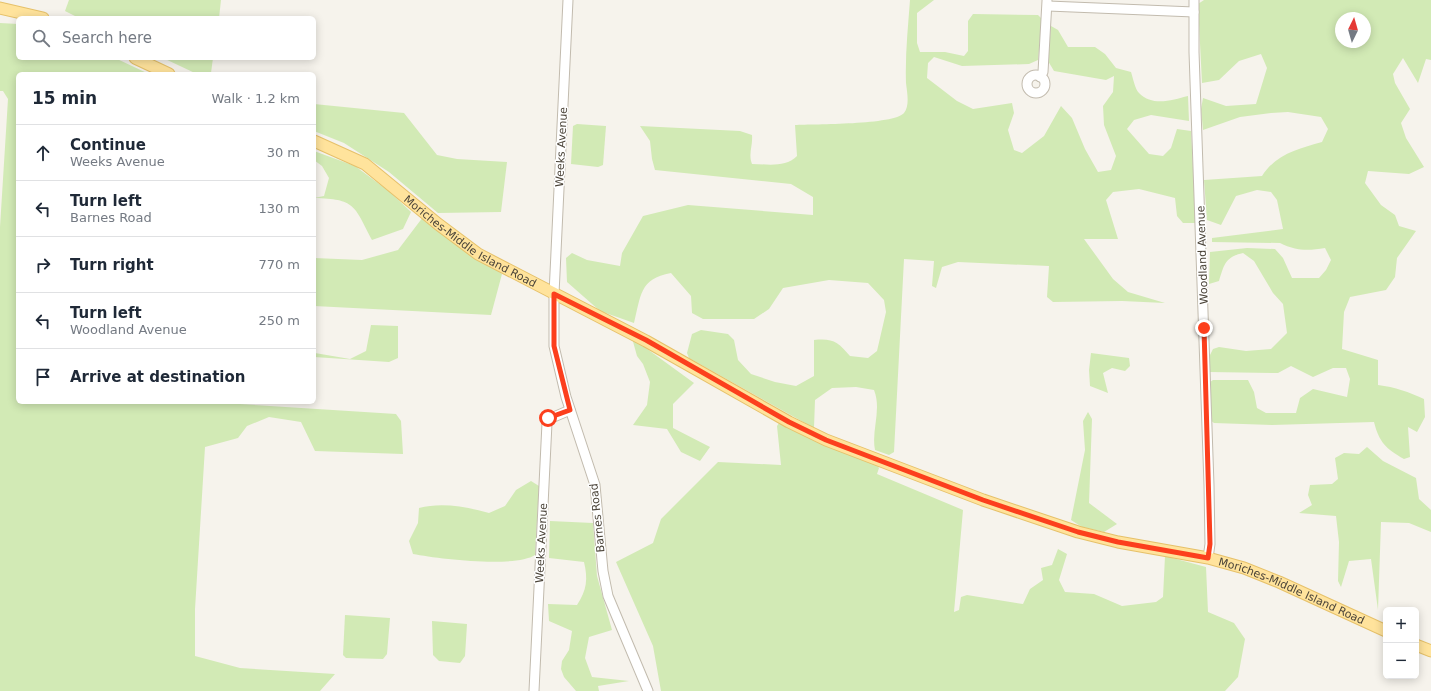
<!DOCTYPE html>
<html lang="en">
<head>
<meta charset="utf-8">
<style>
	body { margin:0; font-family:"DejaVu Sans",sans-serif; background:#f6f6f7; color:#1f2937 }
	.controls { position:absolute; right:12px; bottom:12px; display:grid; overflow:hidden; border-radius:6px; box-shadow:0 2px 10px #0003 }
	.controls button { width:36px; height:36px; display:grid; place-items:center; padding:0; border:0; border-bottom:1px solid #e0e1e3; background:#fff; color:#1f2937; font:20px sans-serif }
	.compass { position:absolute; left:1335px; top:12px; width:36px; height:36px; border-radius:50%; background:#fff; box-shadow:0 2px 10px #0003; rotate:5deg }
	.stop { position:absolute; width:12px; height:12px; margin:-9px; border:3px solid #fc3f1d; border-radius:50%; background:#fff }
	.stop.end { background:#fc3f1d; border-color:#fff; box-shadow:0 1px 4px #0008 }
	.list { margin:0; padding:0; list-style:none }
	h2 { display:flex; justify-content:space-between; align-items:center; height:52px; margin:0; padding:0 16px; font-size:17px }
	h2 small { font-size:13px; font-weight:400; color:#747a83 }
	.list li { display:grid; grid-template-columns:26px 1fr auto; gap:12px; align-items:center; box-sizing:border-box; height:56px; padding:0 16px; border-top:1px solid #e0e1e3 }
	.list b { display:block; font-size:15px; white-space:nowrap }
	.list p { margin:0; font-size:13px; white-space:nowrap; color:#747a83 }
	.list em { font-size:13px; font-style:normal; color:#747a83 }
	.icon { flex:none; width:22px; height:22px; fill:none; stroke:currentColor; stroke-width:2; stroke-linecap:round; stroke-linejoin:round }
	.map { position:relative; flex:none; width:1431px; height:691px; overflow:hidden }
	.search { position:absolute; background:#fff; box-shadow:0 2px 10px #0003; left:16px; top:16px; width:300px; height:44px; display:flex; align-items:center; gap:10px; box-sizing:border-box; padding:0 14px; border-radius:6px; color:#747a83; font-size:15px }
	.panel { position:absolute; background:#fff; box-shadow:0 2px 10px #0003; left:16px; top:72px; width:300px; height:332px; border-radius:6px }
	.map>svg:first-child { display:block }
</style>
</head>
<body>
<div class="map">
<svg width="1431" height="691" viewBox="0 0 1431 691">
	<rect width="100%" height="100%" fill="#f6f3ec"/>
	<g fill="#d2eab5" fill-rule="evenodd">
		<path d="M 69,0 L 221,0 L 219,18 L 79,18 L 65,11 Z"/>
		<path d="M 910,0 L 934,0 L 917,13 L 917,43 L 920,52 L 945,52 L 964,56 L 968,51 L 968,21 L 973,14 L 1038,15 L 1042,19 L 1038,60 L 1029,64 L 962,66 L 934,57 L 928,63 L 927,78 L 957,101 L 973,109 L 1012,103 L 1014,113 L 1008,130 L 1014,150 L 1022,153 L 1044,136 L 1061,106 L 1072,118 L 1085,149 L 1098,172 L 1111,170 L 1116,156 L 1104,125 L 1103,106 L 1113,92 L 1114,76 L 1106,80 L 1054,71 L 1048,61 L 1051,26 L 1058,30 L 1068,47 L 1095,47 L 1105,54 L 1116,68 L 1131,72 C 1133,78 1135,89 1139,93 C 1153,107 1172,100 1188,96 L 1189,121 L 1151,115 L 1134,120 L 1127,129 L 1149,154 L 1163,156 L 1171,148 L 1177,129 L 1191,131 L 1196,223 L 1183,223 L 1177,216 L 1175,198 L 1139,189 L 1113,192 L 1106,200 L 1118,239 L 1084,239 L 1113,279 L 1128,292 L 1165,303 L 1122,301 L 1053,302 L 1047,297 L 1049,266 L 958,262 L 942,267 L 936,288 L 932,286 L 934,261 L 904,259 L 894,452 L 889,455 L 875,450 C 871,430 882,410 874,390 L 856,387 L 832,388 L 815,400 L 814,428 L 689,358 L 687,353 L 692,334 L 701,330 L 728,334 L 734,340 L 738,360 L 751,374 L 775,382 L 796,386 L 814,376 L 814,340 C 833,338 838,342 850,356 L 868,358 L 877,351 L 886,312 L 884,300 L 868,283 L 829,280 L 783,288 L 769,309 L 754,319 L 703,319 L 692,313 L 691,296 L 671,273 C 639,279 641,296 634,323 L 600,311 L 567,282 L 566,258 L 572,253 L 587,260 L 620,266 L 622,253 L 643,216 L 688,205 L 813,215 L 813,197 L 791,184 L 655,170 L 652,159 L 650,141 L 640,126 L 740,131 L 752,135 C 753,146 748,154 752,164 C 767,164 785,168 797,156 L 795,125 C 814,124 894,125 904,113 C 910,106 907,92 906,83 C 905,56 908,27 910,0 Z"/>
		<path d="M 1204,0 L 1431,0 L 1431,60 L 1426,59 L 1418,83 L 1403,58 L 1393,74 L 1395,83 L 1410,109 L 1401,123 L 1406,138 L 1424,167 L 1409,174 L 1368,171 L 1365,183 L 1381,205 L 1395,215 L 1399,226 L 1416,231 L 1397,258 L 1395,277 L 1386,290 L 1350,297 L 1344,312 L 1342,349 L 1378,360 L 1378,385 C 1395,387 1409,392 1424,399 L 1425,417 L 1417,432 L 1408,427 L 1410,457 L 1404,459 C 1386,449 1379,442 1374,422 L 1272,425 L 1214,423 L 1210,420 L 1210,382 L 1213,380 L 1248,380 L 1254,392 L 1257,408 L 1266,413 L 1296,413 L 1300,398 L 1313,389 L 1347,397 L 1350,379 L 1346,368 L 1333,368 L 1313,377 L 1291,366 L 1278,373 L 1209,372 L 1210,355 L 1213,349 L 1219,347 L 1246,351 L 1271,349 L 1287,333 L 1283,304 L 1273,293 L 1254,261 L 1243,253 C 1225,257 1224,265 1219,281 L 1209,284 L 1210,252 L 1247,248 L 1275,249 L 1283,258 L 1292,278 L 1319,278 L 1326,270 L 1331,260 L 1325,248 C 1308,251 1296,251 1280,243 L 1212,242 L 1212,238 L 1283,229 L 1277,200 L 1271,192 L 1257,190 L 1236,196 L 1221,225 L 1207,220 L 1204,180 L 1262,176 C 1276,154 1298,149 1322,142 L 1328,129 L 1321,117 L 1288,112 L 1271,113 L 1240,117 L 1203,130 L 1201,109 L 1203,98 L 1226,106 L 1256,104 L 1267,68 L 1261,54 L 1239,61 L 1219,80 L 1202,83 L 1198,4 ZM 1341,18 L 1365,18 L 1365,42 L 1341,42 Z"/>
		<path d="M 0,23 L 18,24 L 18,58 L 115,58 L 149,74 L 18,74 L 18,402 L 208,402 L 396,414 L 401,421 L 403,454 L 315,451 L 301,422 L 269,417 L 247,426 L 238,438 L 205,447 L 195,609 L 195,656 L 240,668 L 335,674 L 320,691 L 0,691 L 0,227 L 8,99 L 3,91 L 0,91 Z"/>
		<path d="M 163,58 L 213,58 L 211,73 L 197,74 Z"/>
		<path d="M 314,104 L 404,113 L 437,155 L 457,159 L 507,162 L 501,212 L 438,213 L 389,172 L 344,143 L 314,131 Z"/>
		<path d="M 577,124 L 606,126 L 603,165 L 598,167 L 571,164 L 573,126 Z"/>
		<path d="M 314,151 L 355,166 L 390,192 L 411,212 L 403,229 L 372,240 C 354,205 355,199 314,198 L 324,196 L 329,178 L 322,166 L 314,160 Z"/>
		<path d="M 423,217 L 502,274 L 491,315 L 314,306 L 314,258 L 362,260 L 398,250 Z"/>
		<path d="M 371,325 L 398,326 L 398,358 L 389,362 L 314,357 L 314,327 L 316,328 L 315,353 L 350,359 L 366,351 Z"/>
		<path d="M 632,338 L 694,383 L 673,404 L 673,428 L 710,447 L 700,461 L 681,452 L 667,429 L 633,425 L 647,405 L 650,382 L 643,364 L 637,356 Z"/>
		<path d="M 1091,353 L 1129,358 L 1130,366 L 1125,371 L 1112,368 L 1103,373 L 1108,393 L 1090,386 L 1089,370 Z"/>
		<path d="M 1088,412 L 1092,419 L 1089,503 L 1117,524 L 1104,532 L 1082,527 L 1071,520 L 1085,450 L 1083,421 Z"/>
		<path d="M 779,423 L 828,447 L 875,462 L 879,468 L 877,474 L 963,510 L 954,612 L 959,610 L 961,597 L 967,595 L 1023,604 L 1030,589 L 1043,580 L 1041,568 L 1052,565 L 1058,549 L 1067,554 L 1059,580 L 1065,592 L 1094,594 L 1122,606 L 1156,602 L 1163,597 L 1165,556 L 1206,567 L 1208,612 L 1234,623 L 1245,639 L 1238,677 L 1225,691 L 661,691 L 653,646 L 616,562 L 653,543 L 661,519 L 718,462 L 781,465 L 777,426 Z"/>
		<path d="M 1367,447 L 1383,461 L 1416,478 L 1419,499 L 1431,510 L 1431,532 L 1409,523 L 1381,522 L 1378,610 L 1371,559 L 1349,561 L 1341,587 L 1338,581 L 1339,542 L 1336,516 L 1299,513 L 1312,505 L 1308,495 L 1310,485 L 1332,484 L 1338,479 L 1335,458 L 1344,453 L 1359,454 Z"/>
		<path d="M 531,481 L 539,486 L 535,555 C 515,568 439,559 413,554 L 409,541 L 418,523 L 419,508 C 442,502 467,507 489,513 L 505,506 L 516,490 Z"/>
		<path d="M 550,521 L 593,523 L 597,576 L 612,630 L 589,637 L 585,658 L 592,677 L 629,681 L 598,686 L 599,691 L 576,691 L 564,677 L 561,669 L 562,661 L 569,650 L 572,631 L 549,621 L 548,604 L 577,605 C 587,590 588,579 584,562 L 549,558 Z"/>
		<path d="M 345,615 L 390,618 L 387,654 L 383,659 L 346,658 L 343,655 Z"/>
		<path d="M 432,621 L 467,624 L 465,656 L 460,663 L 439,661 L 433,655 Z"/>
	</g>
	<g fill="none" stroke-linecap="round" stroke-linejoin="round">
		<defs>
			<g id="minor">
				<path d="M 568,0 L 554,294 L 554,346 L 566,397 L 595,485 L 603,571 L 608,596 L 648,691"/>
				<path d="M 1194,0 L 1194,52 L 1209,485 L 1210,544 L 1208,558"/>
				<path d="M 1048,6 L 1194,12"/>
				<circle cx="1036" cy="84" r="9"/>
				<path d="M 1040,77 L 1043,72 L 1047,1"/>
				<path d="M 534,691 L 547,423 L 549,419 L 570,410"/>
			</g>
			<g id="major">
				<path d="M 0,8 L 43,18"/>
				<path d="M 135,58 L 169,74"/>
				<path id="s1" d="M 314,141 L 365,164 L 438,224 L 478,254 L 646,341 L 789,422 L 826,440 L 983,500 L 1078,532 L 1118,542 L 1208,558 L 1244,568 L 1279,582 L 1386,631"/>
				<path d="M 1416,645 L 1431,651"/>
			</g>
		</defs>
		<use href="#minor" stroke="#c2bbae" stroke-width="11"/>
		<use href="#major" stroke="#e6c16a" stroke-width="13"/>
		<use href="#minor" stroke="#fff" stroke-width="9"/>
		<use href="#major" stroke="#ffe39c" stroke-width="11"/>
	</g>
	<g fill="none" stroke-linecap="round" stroke-linejoin="round">
		<path stroke="#fc3f1d" stroke-width="5" d="M 548,418 L 570,410 L 554,346 L 554,294 L 646,340 L 789,422 L 826,440 L 983,500 L 1078,532 L 1118,542 L 1208,558 L 1210,544 L 1204,328"/>
	</g>
	<g text-anchor="middle" stroke-width="3" stroke-linejoin="round" paint-order="stroke">
		<g font-size="11" fill="#4b4439" stroke="#fff">
			<text transform="translate(561 147) rotate(-87)" y="4">Weeks Avenue</text>
			<text dy="4" stroke="none"><textPath href="#s1" startOffset="187">Moriches-Middle Island Road</textPath></text>
			<text transform="translate(1202 255) rotate(-92)" y="4">Woodland Avenue</text>
			<text transform="translate(597 518) rotate(-96)" y="4">Barnes Road</text>
			<text transform="translate(541 543) rotate(-87)" y="4">Weeks Avenue</text>
			<text dy="4" stroke="none"><textPath href="#s1" startOffset="1086">Moriches-Middle Island Road</textPath></text>
		</g>
	</g>
</svg>
<div class="controls">
<button>+</button>
<button>−</button>
</div>
<svg class="compass" viewBox="-18 -18 36 36"><path d="M0-13l5 13h-10z" fill="#e53935"/><path d="M0 13l5-13h-10z" fill="#747a83"/></svg>
<div class="stop" style="left:548px;top:418px"></div>
<div class="stop end" style="left:1204px;top:328px"></div>
<div class="search"><svg class="icon" aria-label="search" viewBox="0 0 24 24"><circle cx="10" cy="10" r="6"/><path d="M15 15l6 6"/></svg>Search here</div>
<section class="panel">
<h2>15 min<small>Walk · 1.2 km</small></h2>
<ul class="list">
<li><svg class="icon" aria-label="ahead" viewBox="0 0 24 24"><path d="M12 20V5M6 11l6-6 6 6"/></svg><div><b>Continue</b><p>Weeks Avenue</p></div><em>30 m</em></li>
<li><svg class="icon" aria-label="left" viewBox="0 0 24 24"><path d="M17 20v-9H6M10 6l-5 5 5 5"/></svg><div><b>Turn left</b><p>Barnes Road</p></div><em>130 m</em></li>
<li><svg class="icon" aria-label="right" viewBox="0 0 24 24"><path d="M7 20v-9h11M14 6l5 5-5 5"/></svg><div><b>Turn right</b></div><em>770 m</em></li>
<li><svg class="icon" aria-label="left" viewBox="0 0 24 24"><path d="M17 20v-9H6M10 6l-5 5 5 5"/></svg><div><b>Turn left</b><p>Woodland Avenue</p></div><em>250 m</em></li>
<li><svg class="icon" aria-label="arrive" viewBox="0 0 24 24"><path d="M6 21V4h12l-3 4 3 4H6"/></svg><div><b>Arrive at destination</b></div></li>
</ul>
</section>
</div>
</body>
</html>
